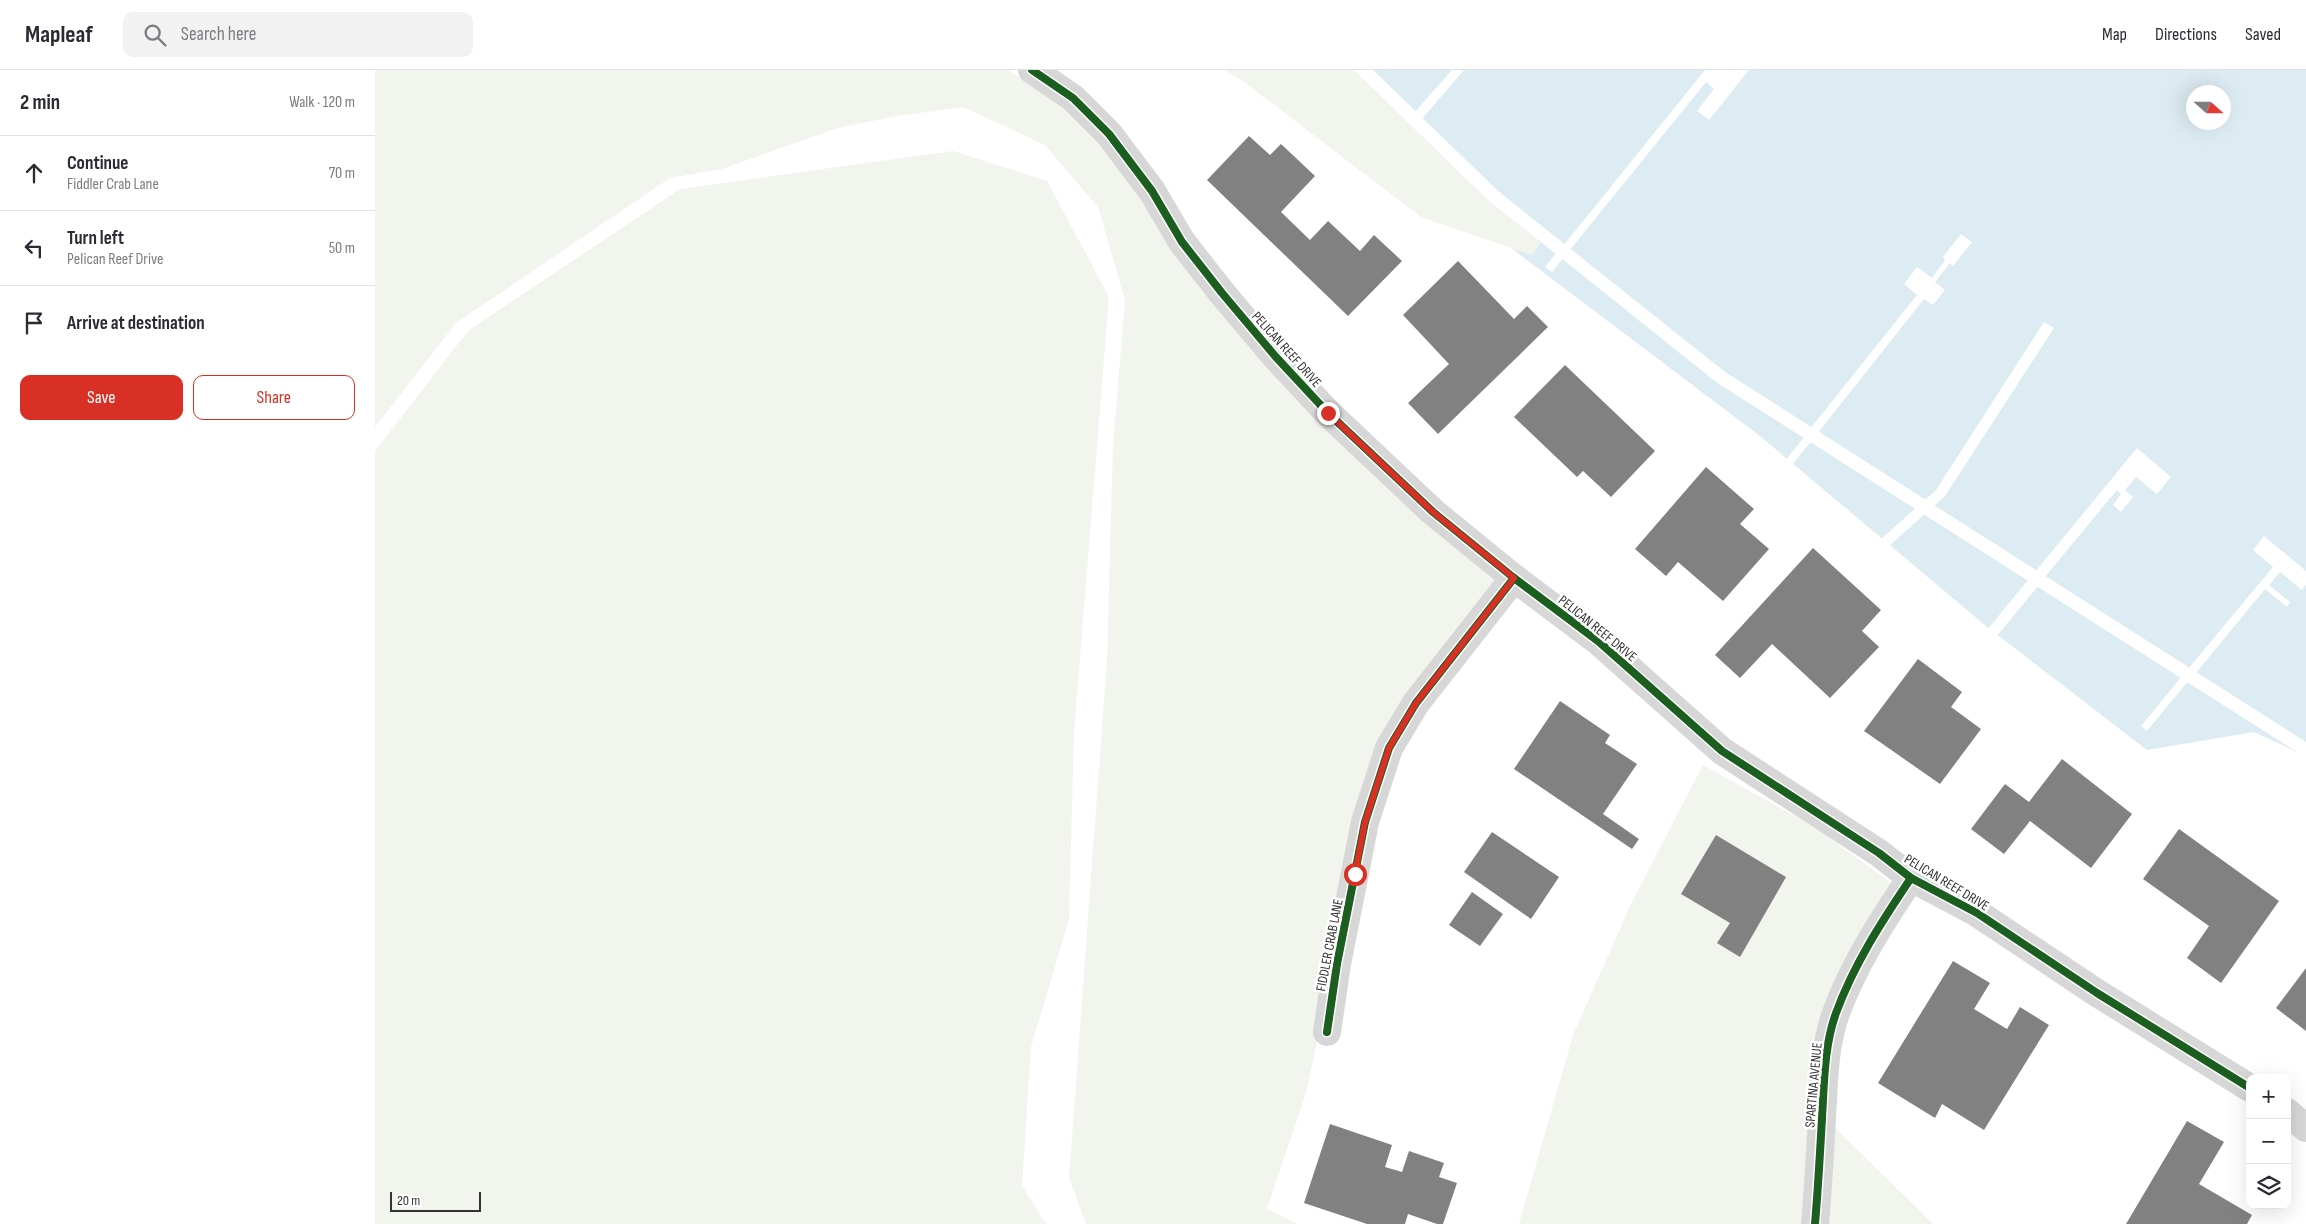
<!DOCTYPE html>
<html lang="en">
<head>
<meta charset="utf-8">
<style>
	body { margin:0; font-family:"Sofia Sans Condensed",sans-serif; background:#f2f2f3; color:#2b2b33 }
	.controls { position:absolute; right:15px; bottom:15px; display:grid; overflow:hidden; border-radius:10px; box-shadow:0 5px 20px #0002 }
	.controls button { width:45px; height:45px; display:grid; place-items:center; padding:0; border:0; border-bottom:1px solid #e1e1e2; background:#fff; color:#2b2b33; font:25px sans-serif }
	.compass { position:absolute; left:1811px; top:15px; width:45px; height:45px; border-radius:50%; background:#fff; box-shadow:0 5px 20px #0002; rotate:111deg }
	.scale { position:absolute; left:15px; bottom:12px; width:91px; box-sizing:border-box; padding-left:5px; border:2px solid #333; border-top:0; font-size:14px; line-height:18px; white-space:nowrap; color:#333; -webkit-text-stroke:4px #fff; paint-order:stroke }
	.stop { position:absolute; width:15px; height:15px; margin:-11px; border:4px solid #d93025; border-radius:50%; background:#fff }
	.stop.end { background:#d93025; border-color:#fff; box-shadow:0 1px 5px #0008 }
	.list { margin:0; padding:0; list-style:none }
	h2 { display:flex; justify-content:space-between; align-items:center; height:65px; margin:0; padding:0 20px; font-size:21px }
	h2 small { font-size:16px; font-weight:400; color:#7c7c81 }
	.list li { display:grid; grid-template-columns:32px 1fr auto; gap:15px; align-items:center; box-sizing:border-box; height:75px; padding:0 20px; border-top:1px solid #e1e1e2 }
	.list b { display:block; font-size:19px; white-space:nowrap }
	.list p { margin:0; font-size:16px; white-space:nowrap; color:#7c7c81 }
	.list em { font-size:16px; font-style:normal; color:#7c7c81 }
	.actions { display:flex; gap:10px; padding:15px 20px }
	.actions a { flex:1; padding:11px 0; border:1px solid #d93025; border-radius:10px; text-align:center; font-size:18px; color:#d93025 }
	.actions .main { background:#d93025; color:#fff }
	.icon { flex:none; width:28px; height:28px; fill:none; stroke:currentColor; stroke-width:2; stroke-linecap:round; stroke-linejoin:round }
	.map { position:relative; flex:none; width:1931px; height:1154px; overflow:hidden }
	header { display:flex; align-items:center; gap:30px; box-sizing:border-box; height:70px; padding:0 25px; background:#fff; border-bottom:1px solid #e1e1e2 }
	header strong { font-size:24px }
	nav { display:flex; gap:28px; margin-inline-start:auto; font-size:18px }
	.search { width:350px; height:45px; background:#f2f2f3; display:flex; align-items:center; gap:12px; box-sizing:border-box; padding:0 18px; border-radius:10px; color:#7c7c81; font-size:19px }
	main { display:flex }
	aside { flex:1; background:#fff }
	.map>svg:first-child { display:block }
</style>
</head>
<body>
<header>
<strong>Mapleaf</strong>
<div class="search"><svg class="icon" aria-label="search" viewBox="0 0 24 24"><circle cx="10" cy="10" r="6"/><path d="M15 15l6 6"/></svg>Search here</div>
<nav><a>Map</a><a>Directions</a><a>Saved</a></nav>
</header>
<main>
<aside>
<h2>2 min<small>Walk · 120 m</small></h2>
<ul class="list">
<li><svg class="icon" aria-label="ahead" viewBox="0 0 24 24"><path d="M12 20V5M6 11l6-6 6 6"/></svg><div><b>Continue</b><p>Fiddler Crab Lane</p></div><em>70 m</em></li>
<li><svg class="icon" aria-label="left" viewBox="0 0 24 24"><path d="M17 20v-9H6M10 6l-5 5 5 5"/></svg><div><b>Turn left</b><p>Pelican Reef Drive</p></div><em>50 m</em></li>
<li><svg class="icon" aria-label="arrive" viewBox="0 0 24 24"><path d="M6 21V4h12l-3 4 3 4H6"/></svg><div><b>Arrive at destination</b></div></li>
</ul>
<div class="actions"><a class="main">Save</a><a>Share</a></div>
</aside>
<div class="map">
<svg width="1931" height="1154" viewBox="0 0 1931 1154">
	<rect width="100%" height="100%" fill="#fff"/>
	<g fill="#f1f5ed">
		<path d="M 0,0 L 633,0 L 727,60 L 849,236 L 1129,511 L 1023,654 L 992,743 L 931,1023 L 892,1139 L 922,1154 L 711,1154 L 694,1108 L 732,589 L 738,375 L 750,230 L 723,137 L 670,75 L 588,37 L 522,46 L 462,58 L 347,99 L 295,108 L 81,253 L 0,357 Z"/>
		<path d="M 849,0 L 979,0 L 1113,130 L 1166,172 L 1157,185 L 1046,147 L 865,9 Z"/>
		<path d="M 578,81 L 672,111 L 734,227 L 699,662 L 694,849 L 656,977 L 647,1116 L 671,1154 L 0,1154 L 0,381 L 93,261 L 305,119 Z"/>
		<path d="M 1328,695 L 1440,757 L 1527,821 L 1465,933 L 1449,1047 L 1558,1154 L 1144,1154 L 1198,965 L 1256,834 Z"/>
	</g>
	<g fill="#ddebf3" fill-rule="evenodd">
		<path d="M 998,0 L 1931,0 L 1931,672 L 1350,302 L 1123,121 ZM 1818,22 L 1848,22 L 1848,52 L 1818,52 Z"/>
		<path d="M 1166,172 L 1341,312 L 1922,682 L 1879,662 L 1772,680 L 1611,556 L 1385,366 L 1136,178 L 1157,185 Z"/>
	</g>
	<g fill="#fff">
		<path d="M 1077,0 L 1089,0 L 1046,50 L 1039,43 Z"/>
		<path d="M 1330,0 L 1374,0 L 1334,50 L 1322,41 L 1339,19 L 1331,12 L 1194,181 L 1188,176 Z"/>
		<path d="M 1586,164 L 1597,172 L 1578,196 L 1575,193 L 1560,212 L 1570,220 L 1558,235 L 1549,229 L 1442,364 L 1435,359 L 1542,225 L 1529,214 L 1542,197 L 1557,208 L 1570,190 L 1568,187 Z"/>
		<path d="M 1182,182 L 1189,187 L 1177,202 L 1170,197 Z"/>
		<path d="M 1669,252 L 1679,258 L 1570,426 L 1558,437 L 1549,431 L 1561,420 Z"/>
		<path d="M 1430,366 L 1437,370 L 1416,396 L 1410,391 Z"/>
		<path d="M 1762,378 L 1796,407 L 1782,424 L 1761,407 L 1750,420 L 1758,427 L 1746,442 L 1738,435 L 1746,424 L 1742,420 L 1669,508 L 1660,502 Z"/>
		<path d="M 1542,437 L 1551,443 L 1513,477 L 1505,470 Z"/>
		<path d="M 1889,466 L 1931,501 L 1931,514 L 1927,520 L 1905,502 L 1894,515 L 1915,532 L 1912,537 L 1890,519 L 1820,604 L 1813,599 L 1898,497 L 1878,480 Z"/>
		<path d="M 1654,509 L 1664,515 L 1621,567 L 1612,560 Z"/>
		<path d="M 1807,606 L 1814,610 L 1772,661 L 1766,656 Z"/>
	</g>
	<g fill="#818181">
		<path d="M 874,66 L 895,85 L 906,74 L 940,106 L 906,142 L 935,170 L 953,151 L 985,181 L 999,165 L 1027,191 L 973,246 L 832,110 Z"/>
		<path d="M 1083,191 L 1139,249 L 1152,236 L 1173,257 L 1063,364 L 1033,333 L 1074,294 L 1028,245 Z"/>
		<path d="M 1190,295 L 1280,381 L 1236,427 L 1208,401 L 1202,407 L 1139,347 Z"/>
		<path d="M 1331,397 L 1379,439 L 1365,454 L 1394,479 L 1348,531 L 1303,492 L 1291,506 L 1260,479 Z"/>
		<path d="M 1438,478 L 1506,540 L 1487,561 L 1504,577 L 1455,628 L 1397,574 L 1365,608 L 1340,585 Z"/>
		<path d="M 1543,589 L 1587,622 L 1576,637 L 1606,659 L 1565,714 L 1489,661 Z"/>
		<path d="M 1185,631 L 1235,665 L 1230,673 L 1262,694 L 1228,744 L 1264,769 L 1257,779 L 1139,699 Z"/>
		<path d="M 1687,689 L 1757,744 L 1716,798 L 1655,751 L 1629,784 L 1596,759 L 1630,714 L 1654,732 Z"/>
		<path d="M 1804,759 L 1904,831 L 1846,913 L 1812,888 L 1834,856 L 1768,809 Z"/>
		<path d="M 1117,762 L 1184,807 L 1156,849 L 1089,802 Z"/>
		<path d="M 1341,765 L 1411,807 L 1365,887 L 1342,873 L 1355,853 L 1306,824 Z"/>
		<path d="M 1097,822 L 1128,844 L 1105,876 L 1074,855 Z"/>
		<path d="M 1578,891 L 1615,913 L 1599,939 L 1632,959 L 1645,937 L 1674,955 L 1609,1060 L 1567,1034 L 1560,1048 L 1503,1013 Z"/>
		<path d="M 1931,898 L 1931,961 L 1901,938 Z"/>
		<path d="M 1812,1051 L 1849,1072 L 1824,1114 L 1877,1145 L 1872,1154 L 1751,1154 Z"/>
		<path d="M 955,1054 L 1017,1075 L 1010,1097 L 1027,1102 L 1034,1081 L 1069,1093 L 1064,1107 L 1082,1113 L 1068,1154 L 1062,1154 L 1033,1144 L 1030,1154 L 992,1154 L 929,1133 Z"/>
	</g>
	<g fill="none" stroke-linecap="round" stroke-linejoin="round">
		<g stroke="#d7d7d7" stroke-width="28">
			<path d="M 657,0 L 698,28 L 734,64 L 777,121 L 807,172 L 847,223 L 900,286 L 953,343 L 1058,442 L 1139,508 L 1223,571 L 1347,681 L 1504,783 L 1536,808 L 1602,843 L 1722,923 L 1875,1018"/>
			<path d="M 952,962 L 962,894 L 990,752 L 1014,678 L 1041,633 L 1139,508"/>
			<path d="M 1912,1042 L 1931,1058"/>
			<path d="M 1440,1154 C 1443,1119 1445,1084 1447,1048 C 1449,1014 1449,976 1461,943 C 1479,894 1507,851 1536,808"/>
		</g>
		<defs>
			<g id="cycleway">
				<path d="M 657,0 L 698,28 L 734,64 L 777,121 L 807,172 L 847,223 L 900,286 L 953,343 L 1058,442 L 1139,508 L 1223,571 L 1347,681 L 1504,783 L 1536,808 L 1602,843 L 1722,923 L 1875,1018"/>
				<path d="M 952,962 L 962,894 L 990,752 L 1014,678 L 1041,633 L 1139,508"/>
				<path d="M 1440,1154 C 1443,1119 1445,1084 1447,1048 C 1449,1014 1449,976 1461,943 C 1479,894 1507,851 1536,808"/>
			</g>
		</defs>
		<use href="#cycleway" stroke="#fff" stroke-width="11"/>
		<use href="#cycleway" stroke="#1b5e20" stroke-width="8"/>
	</g>
	<g fill="none" stroke-linecap="round" stroke-linejoin="round">
		<path stroke="#d93025" stroke-width="6" d="M 953,343 L 1058,442 L 1139,508 L 1041,633 L 1014,678 L 990,752 L 980,804"/>
	</g>
	<g text-anchor="middle" stroke-width="5" stroke-linejoin="round" paint-order="stroke">
		<g font-size="14" fill="#333" stroke="#fff">
			<text transform="translate(912 279) rotate(48)" y="5">PELICAN REEF DRIVE</text>
			<text transform="translate(1223 558) rotate(39)" y="5">PELICAN REEF DRIVE</text>
			<text transform="translate(1572 812) rotate(31)" y="5">PELICAN REEF DRIVE</text>
			<text transform="translate(954 875) rotate(-79)" y="5">FIDDLER CRAB LANE</text>
			<text transform="translate(1438 1015) rotate(-85)" y="5">SPARTINA AVENUE</text>
		</g>
	</g>
</svg>
<div class="controls">
<button>+</button>
<button>−</button>
<button><svg class="icon" aria-label="layers" viewBox="0 0 24 24"><path d="M12 4l9 5-9 5-9-5zM3 14l9 5 9-5"/></svg></button>
</div>
<svg class="compass" viewBox="-18 -18 36 36"><path d="M0-13l5 13h-10z" fill="#e53935"/><path d="M0 13l5-13h-10z" fill="#7c7c81"/></svg>
<div class="scale">20 m</div>
<div class="stop" style="left:980px;top:804px"></div>
<div class="stop end" style="left:953px;top:343px"></div>
</div>
</main>
</body>
</html>
